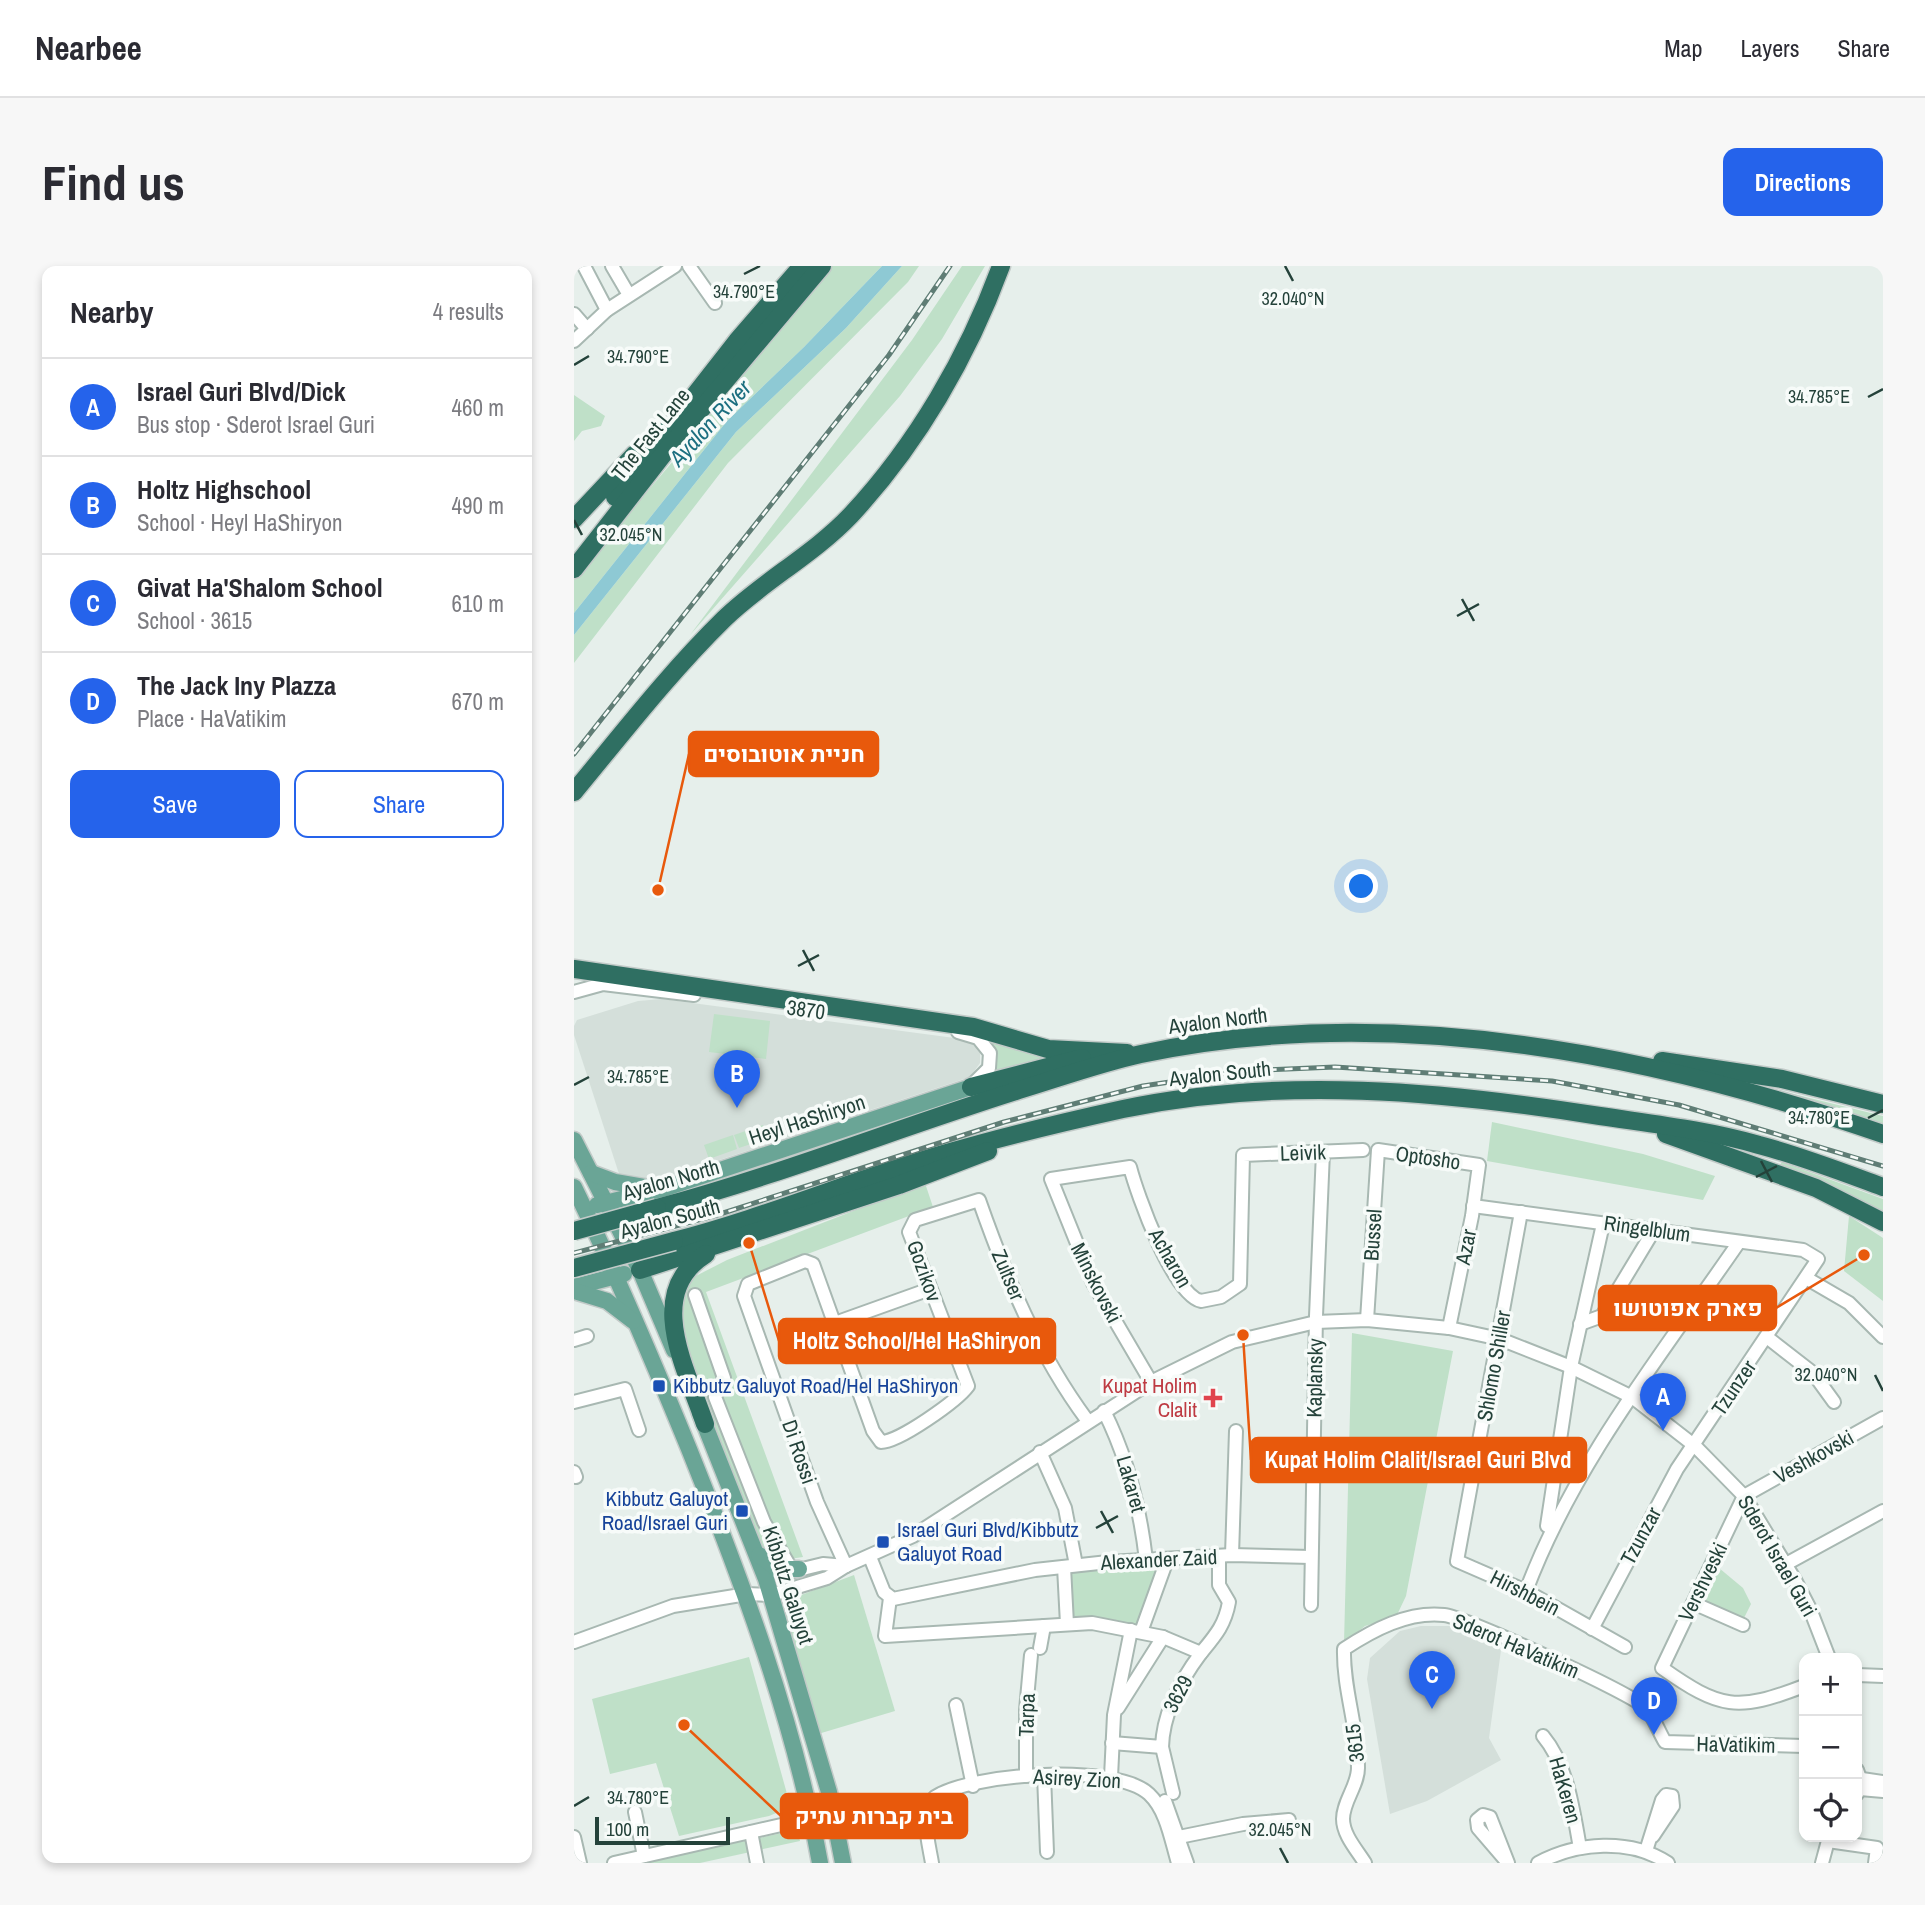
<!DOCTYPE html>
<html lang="en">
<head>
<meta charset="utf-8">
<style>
	body { margin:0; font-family:"Archivo Narrow",Heebo,sans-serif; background:#f7f7f7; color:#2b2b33 }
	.controls { position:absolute; right:21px; bottom:21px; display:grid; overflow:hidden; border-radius:14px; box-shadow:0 4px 10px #0003 }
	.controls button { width:63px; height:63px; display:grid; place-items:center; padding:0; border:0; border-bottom:2px solid #e1e1e2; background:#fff; color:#2b2b33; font:35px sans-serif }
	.scale { position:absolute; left:21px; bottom:18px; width:135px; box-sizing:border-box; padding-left:7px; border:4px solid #24423a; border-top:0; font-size:19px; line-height:24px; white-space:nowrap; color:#24423a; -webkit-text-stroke:5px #f7fbf9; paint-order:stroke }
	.you { position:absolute; left:788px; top:621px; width:24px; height:24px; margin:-18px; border:5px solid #fff; border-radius:50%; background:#1a73e8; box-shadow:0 0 0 10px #1a73e833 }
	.badge { display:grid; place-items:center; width:46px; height:46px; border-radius:50%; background:#2563eb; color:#fff; font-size:23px; font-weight:700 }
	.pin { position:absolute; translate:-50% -58px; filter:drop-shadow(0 2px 4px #0008) }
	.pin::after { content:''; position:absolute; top:37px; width:24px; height:21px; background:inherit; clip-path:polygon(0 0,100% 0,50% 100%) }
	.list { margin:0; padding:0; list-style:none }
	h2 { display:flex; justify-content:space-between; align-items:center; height:91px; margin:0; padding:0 28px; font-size:30px }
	h2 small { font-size:23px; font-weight:400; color:#7c7c81 }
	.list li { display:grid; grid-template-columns:46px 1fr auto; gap:21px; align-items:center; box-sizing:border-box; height:98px; padding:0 28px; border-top:2px solid #e1e1e2 }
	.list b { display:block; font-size:26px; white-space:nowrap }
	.list p { margin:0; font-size:23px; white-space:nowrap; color:#7c7c81 }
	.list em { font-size:23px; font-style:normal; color:#7c7c81 }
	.actions { display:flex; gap:14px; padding:21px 28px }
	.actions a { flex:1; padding:16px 0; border:2px solid #2563eb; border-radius:14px; text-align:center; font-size:24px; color:#2563eb }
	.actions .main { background:#2563eb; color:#fff }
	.icon { flex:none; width:38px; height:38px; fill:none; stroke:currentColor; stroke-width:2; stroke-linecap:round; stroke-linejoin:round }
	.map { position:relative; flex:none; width:1309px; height:1597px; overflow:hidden; border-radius:14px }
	header { display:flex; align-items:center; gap:42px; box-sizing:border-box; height:98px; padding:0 35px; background:#fff; border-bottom:2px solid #e1e1e2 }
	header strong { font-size:33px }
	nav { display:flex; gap:38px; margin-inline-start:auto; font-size:24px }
	.intro { display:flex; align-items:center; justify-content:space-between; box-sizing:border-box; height:168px; padding:0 42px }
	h1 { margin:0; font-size:49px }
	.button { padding:18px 32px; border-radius:14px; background:#2563eb; color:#fff; font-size:24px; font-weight:700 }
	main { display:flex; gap:42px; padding:0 42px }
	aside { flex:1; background:#fff; border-radius:14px; box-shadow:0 4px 10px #0003 }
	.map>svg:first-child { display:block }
</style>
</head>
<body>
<header>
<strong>Nearbee</strong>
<nav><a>Map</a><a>Layers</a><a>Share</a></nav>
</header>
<div class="intro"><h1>Find us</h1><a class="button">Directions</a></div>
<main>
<aside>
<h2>Nearby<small>4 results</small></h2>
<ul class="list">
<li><span class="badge">A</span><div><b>Israel Guri Blvd/Dick</b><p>Bus stop · Sderot Israel Guri</p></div><em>460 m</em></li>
<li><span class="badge">B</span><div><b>Holtz Highschool</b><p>School · Heyl HaShiryon</p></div><em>490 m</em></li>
<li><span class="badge">C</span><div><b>Givat Ha'Shalom School</b><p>School · 3615</p></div><em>610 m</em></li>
<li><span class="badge">D</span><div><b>The Jack Iny Plazza</b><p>Place · HaVatikim</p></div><em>670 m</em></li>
</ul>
<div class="actions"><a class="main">Save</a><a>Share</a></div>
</aside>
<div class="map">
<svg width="1309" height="1597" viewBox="0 0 1309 1597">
	<rect width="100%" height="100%" fill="#e6efeb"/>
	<g fill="#d4dfda">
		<path d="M 88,733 L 388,773 L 402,780 L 406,786 L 406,797 L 396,811 L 100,909 L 68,914 L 46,911 L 0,769 L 0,760 L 3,754 L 64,735 Z"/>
		<path d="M 847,1360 L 879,1360 L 928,1377 L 915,1472 L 927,1494 L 853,1535 L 816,1548 L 793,1413 L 796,1392 L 826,1365 Z"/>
	</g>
	<g fill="#bfe0c8">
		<path d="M 254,0 L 308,0 L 230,81 L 153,155 L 0,347 L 0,313 L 115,176 Z"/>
		<path d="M 328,0 L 345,0 L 334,16 L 154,197 L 0,397 L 0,369 L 162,166 L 272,62 Z"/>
		<path d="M 388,0 L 411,0 L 368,73 L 326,130 L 116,369 L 338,74 Z"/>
		<path d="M 0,129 L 31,150 L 27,160 L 8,165 L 0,175 Z"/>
		<path d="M 140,748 L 196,755 L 192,793 L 135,786 Z"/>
		<path d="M 414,775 L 439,778 L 474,792 L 414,812 Z"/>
		<path d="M 1199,823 L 1309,850 L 1309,858 L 1298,854 Z"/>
		<path d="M 918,856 L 1069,888 L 1141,910 L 1129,934 L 913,895 Z"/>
		<path d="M 189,859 L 194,872 L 165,882 L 160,869 Z"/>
		<path d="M 159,869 L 163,883 L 135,893 L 130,879 Z"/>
		<path d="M 1208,896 L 1309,933 L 1309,947 L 1205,900 Z"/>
		<path d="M 351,917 L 359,941 L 132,1026 L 229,1291 L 202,1295 L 186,1285 L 112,1079 L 107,1038 L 114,1014 L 153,994 Z"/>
		<path d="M 1275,950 L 1309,972 L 1309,1035 L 1270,1005 Z"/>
		<path d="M 778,1067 L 879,1085 L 832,1330 L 822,1351 L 791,1360 L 770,1377 Z"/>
		<path d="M 588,1296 L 564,1361 L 497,1355 L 491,1303 Z"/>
		<path d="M 1145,1302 L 1169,1322 L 1177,1338 L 1169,1354 L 1129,1337 Z"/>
		<path d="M 280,1309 L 321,1445 L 244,1468 L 206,1337 Z"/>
		<path d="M 175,1391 L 215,1535 L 207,1545 L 195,1550 L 105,1570 L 82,1497 L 36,1508 L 18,1433 Z"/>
		<path d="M 223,1564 L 226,1575 L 126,1597 L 65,1597 Z"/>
	</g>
	<path fill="#8ec9d4" d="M 308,0 L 328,0 L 272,62 L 162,166 L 0,369 L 0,347 L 153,155 L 230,81 Z"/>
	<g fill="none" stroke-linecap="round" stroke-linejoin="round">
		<defs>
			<g id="minor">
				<path d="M 10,0 L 33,44"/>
				<path d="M 38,0 L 55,29"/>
				<path d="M 115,0 L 141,37"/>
				<path d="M 0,48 L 13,63"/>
				<path d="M 0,75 L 33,44 L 101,0"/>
				<path d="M 0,726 L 29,718 L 120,729"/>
				<path d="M 384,766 L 404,772 L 416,787 L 415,802 L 398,819"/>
				<path d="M 899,940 L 1229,984 L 1244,993 L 1103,1203 L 1018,1363"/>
				<path d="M 947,946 L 883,1295 L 952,1325 L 1051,1381"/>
				<path d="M 1232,1012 L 1275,1037 L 1309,1071"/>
				<path d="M 121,1029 L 150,1112 L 141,1131 L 190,1256 L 218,1304"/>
				<path d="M 793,1054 L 804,884 L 905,899 L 898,950 L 875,1062"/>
				<path d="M 261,1057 L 356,1023"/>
				<path d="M 1006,1058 L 1028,1050 L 1080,964"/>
				<path d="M 1194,1072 L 1239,1107 L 1260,1136"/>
				<path d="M 0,1074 L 13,1070"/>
				<path d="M 577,1116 L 519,1017 L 477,913 L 556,901 C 563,928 599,1029 627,1035 L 647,1031 L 666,1018 L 669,889 L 789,884"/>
				<path d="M 0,1136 L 51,1123 L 65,1164"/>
				<path d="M 530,1145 C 554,1193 566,1241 572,1294"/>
				<path d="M 466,1186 L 491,1242 L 502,1299"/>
				<path d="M 0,1206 L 2,1211"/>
				<path d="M 973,1260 L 997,1101 L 1029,958"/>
				<path d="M 658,1289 L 662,1165"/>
				<path d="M 296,1291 L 310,1326 L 319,1333 L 461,1304 L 534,1296 L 658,1289 L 737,1291"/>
				<path d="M 1212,1298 L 1309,1245"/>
				<path d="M 272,1300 L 243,1236 L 170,1030 L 174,1018 L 231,995 L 239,998 L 299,1165 L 307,1176 C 325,1176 383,1135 394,1120 L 335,966 L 341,954 L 405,934 C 432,1011 464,1088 513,1154"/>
				<path d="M 490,1301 L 493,1358"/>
				<path d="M 216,1306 L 249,1298 L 272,1300"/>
				<path d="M 952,1325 C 1000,1197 1088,1088 1165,976"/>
				<path d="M 316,1332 L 311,1370 L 518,1357 L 589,1371 L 627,1387"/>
				<path d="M 1119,1337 L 1169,1359"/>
				<path d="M 737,1339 L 742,1050 L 749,886"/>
				<path d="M 567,1366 L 593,1294"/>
				<path d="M 0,1376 L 99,1340 L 173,1328 L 197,1329 L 253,1312 L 272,1300 L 339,1270 L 577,1116 L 658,1076 L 742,1056 L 793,1054 L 875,1062 L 926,1073 L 997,1101 L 1058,1131 L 1121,1180 L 1170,1230 L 1221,1314 L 1236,1343 L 1255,1392"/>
				<path d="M 466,1382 L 470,1360"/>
				<path d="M 1283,1409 L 1309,1410"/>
				<path d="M 1230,1420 C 1163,1446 1146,1443 1088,1402 L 1170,1230 L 1309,1152"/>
				<path d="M 382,1439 L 399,1520"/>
				<path d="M 544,1442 L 589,1371"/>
				<path d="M 969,1470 C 994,1500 999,1544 1006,1582"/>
				<path d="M 538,1477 L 588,1481 C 589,1446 606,1415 627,1387 C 641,1370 651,1359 655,1336 L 645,1319 L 645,1290"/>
				<path d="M 588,1481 L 599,1527"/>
				<path d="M 1283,1504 L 1288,1518 L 1283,1528"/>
				<path d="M 470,1509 L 473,1586"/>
				<path d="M 452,1510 L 452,1444 L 457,1389"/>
				<path d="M 537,1511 L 540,1449 L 557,1364"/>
				<path d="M 1288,1513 L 1309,1516"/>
				<path d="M 1286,1523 L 1309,1525"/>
				<path d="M 591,1535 L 613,1597"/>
				<path d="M 61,1546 L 70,1590"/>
				<path d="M 909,1549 L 916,1551 L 934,1597 L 904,1562 L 903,1554 Z"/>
				<path d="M 177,1566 L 183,1597"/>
				<path d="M 0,1571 L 6,1597"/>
				<path d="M 605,1571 L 669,1558 L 715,1554"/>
				<path d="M 1254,1575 L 1303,1582 L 1301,1597"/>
				<path d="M 1072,1585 L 1088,1534 L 1092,1529 L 1098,1530 L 1099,1540 L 1079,1570"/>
				<path d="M 40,1597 L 238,1552"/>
				<path d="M 358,1597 C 355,1578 345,1546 361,1531 C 398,1507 542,1497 575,1528 C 593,1545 597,1574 604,1597"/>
				<path d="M 791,1597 C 783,1584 769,1569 769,1553 C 769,1535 784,1520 784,1502 C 784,1461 769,1423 770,1383 C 799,1364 834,1345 870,1349 C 891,1351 1062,1429 1073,1443 C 1080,1452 1085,1466 1091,1476 L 1230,1480"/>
				<path d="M 964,1597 C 1003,1576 1056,1572 1094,1597"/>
				<path d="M 1248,1597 L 1255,1571"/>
			</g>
			<g id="major">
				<path d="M 0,874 L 66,1004 L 100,1084"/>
				<path d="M 17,907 L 41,916 L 76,922"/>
				<path d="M 0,921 C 42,1007 79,1095 115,1183 C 169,1318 220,1454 246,1597"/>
				<path d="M 23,939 L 92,922 L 397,821"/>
				<path d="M 0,1021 L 50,1008"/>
				<path d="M 0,1025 L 33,1035 L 59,1055"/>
				<path d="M 126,1147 L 192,1313 L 255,1526 L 269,1597"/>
				<path d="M 185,1289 L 204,1303 L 225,1303"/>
			</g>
			<g id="highway">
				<path d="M 41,231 L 163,75 L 228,0"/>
				<path d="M 0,253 L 61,188"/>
				<path d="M 0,303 L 88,190 L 248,0"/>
				<path d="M 0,526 C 48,468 96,406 150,353 C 189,315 239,289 277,249 C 343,178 394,90 427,0"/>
				<path d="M 0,703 L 399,761 L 474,783 L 553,787"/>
				<path d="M 1088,795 L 1208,813 L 1309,838"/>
				<path d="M 397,821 L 508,792"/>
				<path d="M 1092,868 L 1242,922 L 1309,956"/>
				<path d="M 83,942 C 206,909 324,862 445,824 C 485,812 526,797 567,788 C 812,736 1076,787 1309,868"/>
				<path d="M 100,975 C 193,951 281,913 373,887 C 431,870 490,856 549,843 C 707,810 868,825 1026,850 C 1079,858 1133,864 1185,879 C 1227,890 1268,906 1309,921"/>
				<path d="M 66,1004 L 325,919 L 414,885"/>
				<path d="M 131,1158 C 113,1104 69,1027 132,988"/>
			</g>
		</defs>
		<use href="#minor" stroke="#a8b8b2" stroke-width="16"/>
		<use href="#major" stroke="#c2cac8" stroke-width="19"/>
		<use href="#highway" stroke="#c2cac8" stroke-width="21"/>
		<use href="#minor" stroke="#fff" stroke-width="12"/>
		<use href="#major" stroke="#6aa596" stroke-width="16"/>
		<use href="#highway" stroke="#2f6f62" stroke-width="18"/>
		<defs>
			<g id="rail">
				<path d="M 0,488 L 315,89 L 376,0"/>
				<path d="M 0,987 L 143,949 L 430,856 L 569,820 L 669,805 L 761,801 L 978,815 L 1105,839 L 1309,900"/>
			</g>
		</defs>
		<use href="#rail" stroke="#5f7d75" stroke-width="5"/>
		<use href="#rail" stroke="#f7fbf9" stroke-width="2.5" stroke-dasharray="8" stroke-linecap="butt"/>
		<defs>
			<g id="highway-bridge">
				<path d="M 0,965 L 83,942"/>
				<path d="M 0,1002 L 100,975"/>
			</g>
		</defs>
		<use href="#highway-bridge" stroke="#c2cac8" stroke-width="21" stroke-linecap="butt"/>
		<use href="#highway-bridge" stroke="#2f6f62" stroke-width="18"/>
	</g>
	<path fill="none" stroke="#24423a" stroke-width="2.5" d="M 711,0 L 719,15M 170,8 L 186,0M 0,99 L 15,90M 1294,131 L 1309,123M 0,254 L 8,269M 888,333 L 900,355M 883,350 L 905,338M 229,684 L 240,705M 224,700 L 245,689M 0,819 L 15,811M 1294,852 L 1309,844M 1187,895 L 1198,916M 1182,911 L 1203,900M 1301,1109 L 1309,1125M 527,1245 L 539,1267M 522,1262 L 544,1250M 0,1540 L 15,1531M 706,1582 L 714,1597"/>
	<g fill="#1a4fb4" stroke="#f7fbf9" stroke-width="2.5">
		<rect x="78" y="1113" width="14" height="14" rx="3.5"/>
		<rect x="161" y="1238" width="14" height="14" rx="3.5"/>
		<rect x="302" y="1269" width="14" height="14" rx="3.5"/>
	</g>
	<path fill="#e0444e" stroke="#f7fbf9" stroke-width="2.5" d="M635.5 1121.5h7v7h7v7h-7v7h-7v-7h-7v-7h7z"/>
	<g text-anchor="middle" stroke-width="7" stroke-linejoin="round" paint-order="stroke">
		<g font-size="21" fill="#24423a" stroke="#f7fbf9">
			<text transform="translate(77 168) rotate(-51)" y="7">The Fast Lane</text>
			<text transform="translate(232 744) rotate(8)" y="7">3870</text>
			<text transform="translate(644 755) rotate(-7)" y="7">Ayalon North</text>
			<text transform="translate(646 808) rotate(-6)" y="7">Ayalon South</text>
			<text transform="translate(233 854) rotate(-18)" y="7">Heyl HaShiryon</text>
			<text transform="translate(729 887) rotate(-2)" y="7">Leivik</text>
			<text transform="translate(854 892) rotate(8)" y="7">Optosho</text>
			<text transform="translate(97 914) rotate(-16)" y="7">Ayalon North</text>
			<text transform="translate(96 953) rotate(-15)" y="7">Ayalon South</text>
			<text transform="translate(1073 963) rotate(8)" y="7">Ringelblum</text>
			<text transform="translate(799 969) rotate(-86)" y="7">Bussel</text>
			<text transform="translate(892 981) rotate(-79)" y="7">Azar</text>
			<text transform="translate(596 992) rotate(60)" y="7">Acharon</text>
			<text transform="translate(350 1005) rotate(70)" y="7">Gozikov</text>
			<text transform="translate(434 1009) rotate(67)" y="7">Zultser</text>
			<text transform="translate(522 1017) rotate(63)" y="7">Minskovski</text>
			<text transform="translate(920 1100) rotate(-80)" y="7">Shlomo Shiller</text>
			<text transform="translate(741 1112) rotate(-89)" y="7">Kaplansky</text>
			<text transform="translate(1160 1122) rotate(-56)" y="7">Tzunzer</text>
			<text transform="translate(225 1186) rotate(71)" y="7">Di Rossi</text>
			<text transform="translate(1240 1191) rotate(-29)" y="7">Veshkovski</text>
			<text transform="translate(557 1218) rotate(74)" y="7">Lakaret</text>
			<text transform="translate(1067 1270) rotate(-62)" y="7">Tzunzar</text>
			<text transform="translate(1203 1290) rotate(60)" y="7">Sderot Israel Guri</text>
			<text transform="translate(585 1294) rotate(-3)" y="7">Alexander Zaid</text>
			<text transform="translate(1129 1316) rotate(-64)" y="7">Vershveski</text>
			<text transform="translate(214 1319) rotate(72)" y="7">Kibbutz Galuyot</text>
			<text transform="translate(951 1327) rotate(27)" y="7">Hirshbein</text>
			<text transform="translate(942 1380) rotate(23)" y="7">Sderot HaVatikim</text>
			<text transform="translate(604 1428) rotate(-62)" y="7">3629</text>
			<text transform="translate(453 1449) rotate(-88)" y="7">Tarpa</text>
			<text transform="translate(781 1477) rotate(-97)" y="7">3615</text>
			<text transform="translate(1162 1479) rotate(1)" y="7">HaVatikim</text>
			<text transform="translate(503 1513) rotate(3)" y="7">Asirey Zion</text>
			<text transform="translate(991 1524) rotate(74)" y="7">HaKeren</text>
		</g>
		<g font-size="21" fill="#164399" stroke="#f7fbf9" text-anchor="start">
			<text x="99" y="1127">Kibbutz Galuyot Road/Hel HaShiryon</text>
			<text x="154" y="1240" text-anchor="end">Kibbutz Galuyot<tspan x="154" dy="24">Road/Israel Guri</tspan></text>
			<text x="323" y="1271">Israel Guri Blvd/Kibbutz<tspan x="323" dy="24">Galuyot Road</tspan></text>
		</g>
		<g font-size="21" fill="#be3a42" stroke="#f7fbf9" text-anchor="end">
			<text x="623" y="1127">Kupat Holim<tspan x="623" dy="24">Clalit</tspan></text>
		</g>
		<g font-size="23" font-style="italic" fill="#1c6f80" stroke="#f7fbf9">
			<text transform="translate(136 157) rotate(-47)" y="8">Ayalon River</text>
		</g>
	</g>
	<g font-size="18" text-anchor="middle" fill="#24423a" stroke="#f7fbf9" stroke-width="7" stroke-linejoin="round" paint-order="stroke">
		<text x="170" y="32">34.790°E</text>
		<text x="719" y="39">32.040°N</text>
		<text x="64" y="97">34.790°E</text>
		<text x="1245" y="137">34.785°E</text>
		<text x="57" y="275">32.045°N</text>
		<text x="64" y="817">34.785°E</text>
		<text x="1245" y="858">34.780°E</text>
		<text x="1252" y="1115">32.040°N</text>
		<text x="64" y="1538">34.780°E</text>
		<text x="706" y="1570">32.045°N</text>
	</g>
	<path fill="none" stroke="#e8590c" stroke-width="2.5" d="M84 624L115 488M1290 989L1202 1042M175 977L205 1075M669 1069L677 1194M110 1459L207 1550"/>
	<g fill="#e8590c" stroke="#f7fbf9" stroke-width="2.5">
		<circle cx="84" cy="624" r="7"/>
		<circle cx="1290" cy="989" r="7"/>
		<circle cx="175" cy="977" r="7"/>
		<circle cx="669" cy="1069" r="7"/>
		<circle cx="110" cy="1459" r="7"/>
	</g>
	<g fill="#e8590c" stroke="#e8590c" stroke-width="2.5">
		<rect x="115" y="466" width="189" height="44" rx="7"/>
		<rect x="1025" y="1020" width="177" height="44" rx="7"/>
		<rect x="205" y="1053" width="276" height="44" rx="7"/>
		<rect x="677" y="1172" width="335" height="44" rx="7"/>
		<rect x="207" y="1528" width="186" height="44" rx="7"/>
	</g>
	<g font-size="23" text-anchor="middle" font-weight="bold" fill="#fff">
		<text x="210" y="496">חניית אוטובוסים</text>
		<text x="1114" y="1050">פארק אפוטושו</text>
		<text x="343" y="1083">Holtz School/Hel HaShiryon</text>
		<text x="844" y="1202">Kupat Holim Clalit/Israel Guri Blvd</text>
		<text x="300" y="1558">בית קברות עתיק</text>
	</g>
</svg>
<div class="controls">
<button>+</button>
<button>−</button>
<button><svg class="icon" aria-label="locate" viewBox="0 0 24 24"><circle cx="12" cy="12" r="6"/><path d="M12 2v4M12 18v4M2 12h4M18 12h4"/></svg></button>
</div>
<div class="scale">100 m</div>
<div class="you"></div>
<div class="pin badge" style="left:1089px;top:1165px">A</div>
<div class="pin badge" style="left:163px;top:842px">B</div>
<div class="pin badge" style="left:858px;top:1443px">C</div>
<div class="pin badge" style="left:1080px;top:1469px">D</div>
</div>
</main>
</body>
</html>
